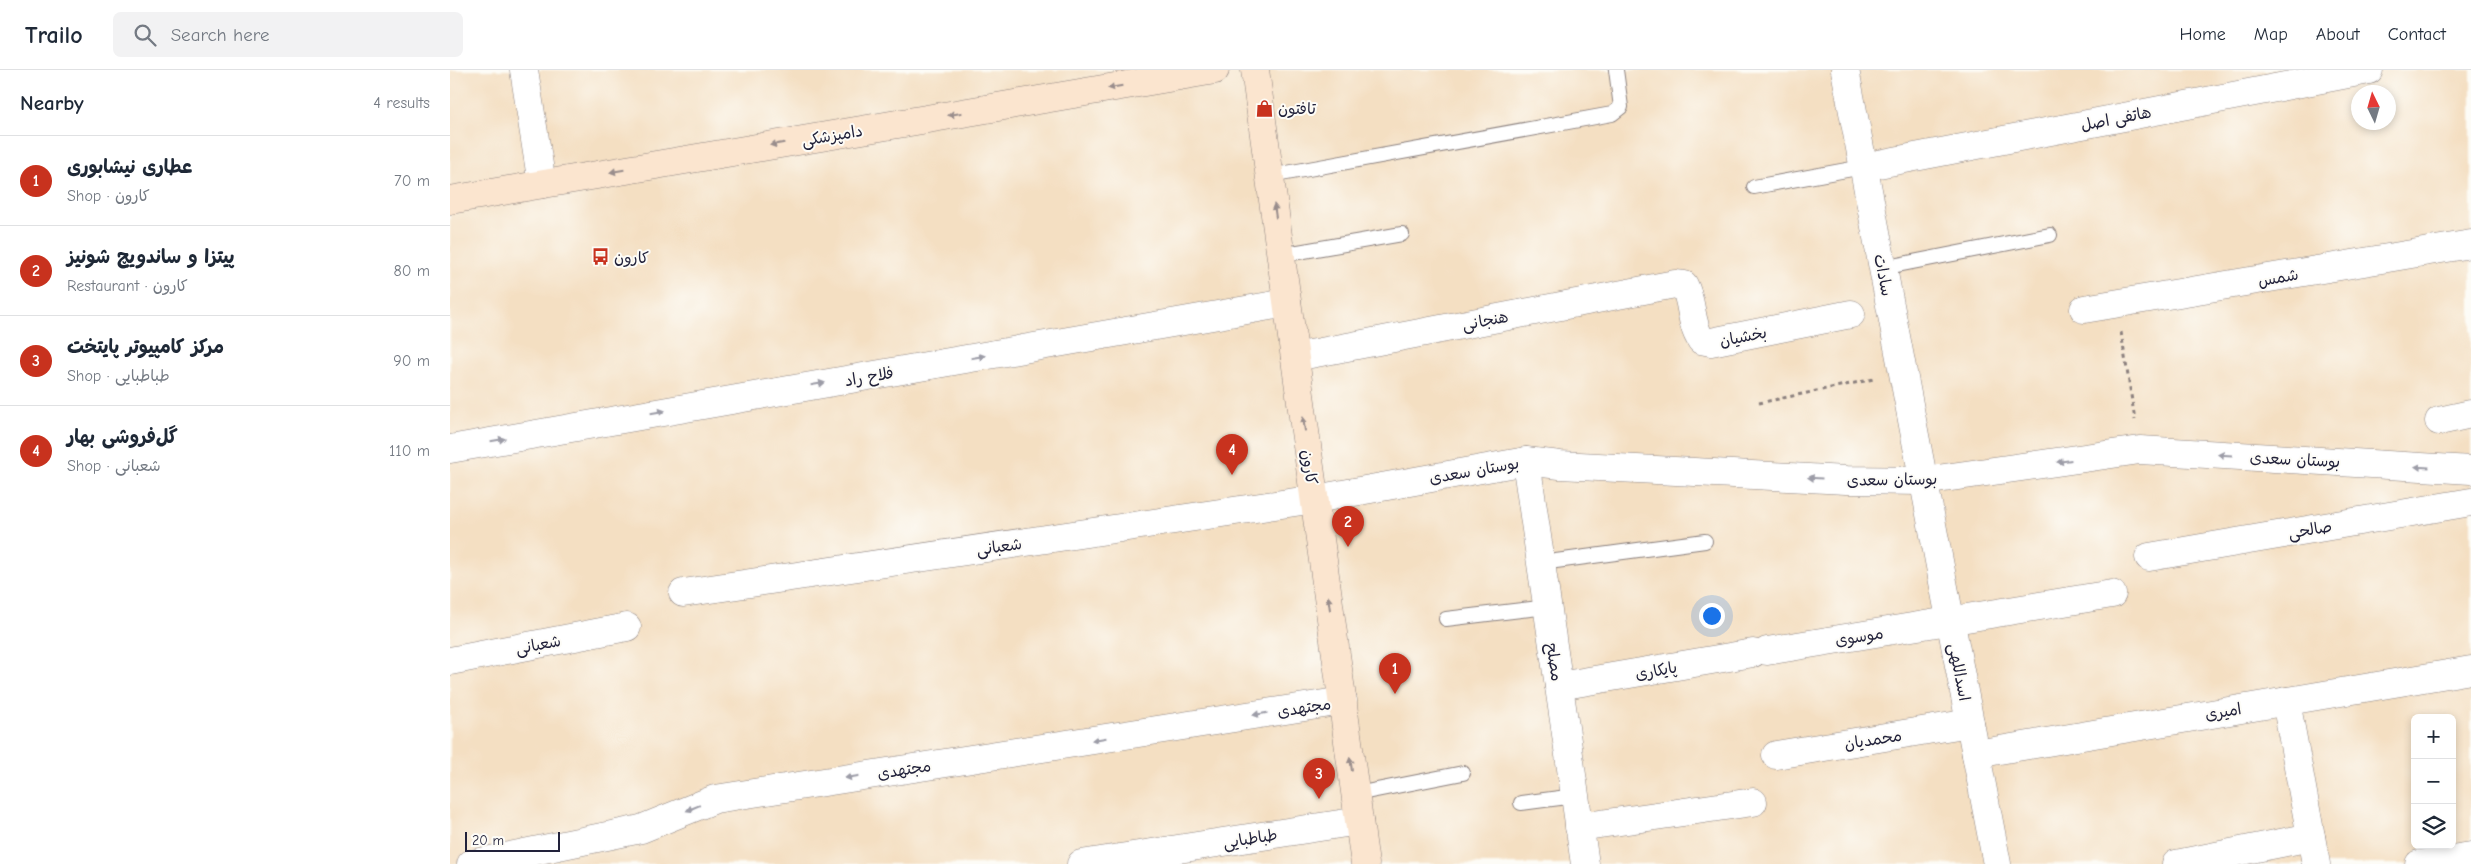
<!DOCTYPE html>
<html lang="en">
<head>
<meta charset="utf-8">
<style>
	body { margin:0; font-family:"Comic Neue","Playpen Sans Arabic",sans-serif; background:#f2f2f3; color:#1f2937 }
	.controls { position:absolute; right:15px; bottom:15px; display:grid; overflow:hidden; border-radius:8px; box-shadow:0 2px 8px #0003 }
	.controls button { width:45px; height:45px; display:grid; place-items:center; padding:0; border:0; border-bottom:1px solid #e0e1e3; background:#fff; color:#1f2937; font:25px sans-serif }
	.compass { position:absolute; left:1901px; top:15px; width:45px; height:45px; border-radius:50%; background:#fff; box-shadow:0 2px 8px #0003; rotate:355deg }
	.scale { position:absolute; left:15px; bottom:12px; width:95px; box-sizing:border-box; padding-left:5px; border:2px solid #22223b; border-top:0; font-size:14px; line-height:18px; white-space:nowrap; color:#22223b; -webkit-text-stroke:4px #fdfcf7; paint-order:stroke }
	.you { position:absolute; left:1261px; top:545px; width:18px; height:18px; margin:-12px; border:4px solid #fff; border-radius:50%; background:#1a73e8; box-shadow:0 0 0 8px #1a73e833 }
	.badge { display:grid; place-items:center; width:32px; height:32px; border-radius:50%; background:#c8321e; color:#fff; font-size:16px; font-weight:700 }
	.pin { position:absolute; translate:-50% -41px; filter:drop-shadow(0 1px 2px #0008) }
	.pin::after { content:''; position:absolute; top:26px; width:18px; height:15px; background:inherit; clip-path:polygon(0 0,100% 0,50% 100%) }
	.list { margin:0; padding:0; list-style:none }
	h2 { display:flex; justify-content:space-between; align-items:center; height:65px; margin:0; padding:0 20px; font-size:21px }
	h2 small { font-size:16px; font-weight:400; color:#747a83 }
	.list li { display:grid; grid-template-columns:32px 1fr auto; gap:15px; align-items:center; box-sizing:border-box; height:90px; padding:0 20px; border-top:1px solid #e0e1e3 }
	.list b { display:block; font-size:19px; white-space:nowrap }
	.list p { margin:0; font-size:16px; white-space:nowrap; color:#747a83 }
	.list em { font-size:16px; font-style:normal; color:#747a83 }
	.icon { flex:none; width:28px; height:28px; fill:none; stroke:currentColor; stroke-width:2; stroke-linecap:round; stroke-linejoin:round }
	.map { position:relative; flex:none; width:2021px; height:794px; overflow:hidden }
	header { display:flex; align-items:center; gap:30px; box-sizing:border-box; height:70px; padding:0 25px; background:#fff; border-bottom:1px solid #e0e1e3 }
	header strong { font-size:24px }
	nav { display:flex; gap:28px; margin-inline-start:auto; font-size:18px }
	.search { width:350px; height:45px; background:#f2f2f3; display:flex; align-items:center; gap:12px; box-sizing:border-box; padding:0 18px; border-radius:8px; color:#747a83; font-size:19px }
	main { display:flex }
	aside { flex:1; background:#fff }
	.map>svg:first-child { display:block }
</style>
</head>
<body>
<header>
<strong>Trailo</strong>
<div class="search"><svg class="icon" aria-label="search" viewBox="0 0 24 24"><circle cx="10" cy="10" r="6"/><path d="M15 15l6 6"/></svg>Search here</div>
<nav><a>Home</a><a>Map</a><a>About</a><a>Contact</a></nav>
</header>
<main>
<aside>
<h2>Nearby<small>4 results</small></h2>
<ul class="list">
<li><span class="badge">1</span><div><b>عطاری نیشابوری</b><p>Shop · کارون</p></div><em>70 m</em></li>
<li><span class="badge">2</span><div><b>پیتزا و ساندویچ شونیز</b><p>Restaurant · کارون</p></div><em>80 m</em></li>
<li><span class="badge">3</span><div><b>مرکز کامپیوتر پایتخت</b><p>Shop · طباطبایی</p></div><em>90 m</em></li>
<li><span class="badge">4</span><div><b>گل‌فروشی بهار</b><p>Shop · شعبانی</p></div><em>110 m</em></li>
</ul>
</aside>
<div class="map">
<svg width="2021" height="794" viewBox="0 0 2021 794">
	<rect width="100%" height="100%" fill="#fdfcf7"/>
	<filter id="ink" filterUnits="userSpaceOnUse"><feTurbulence type="fractalNoise" baseFrequency=".02" numOctaves="2"/><feDisplacementMap in="SourceGraphic" scale="10" xChannelSelector="R" yChannelSelector="G"/><feConvolveMatrix kernelMatrix="1 2 1 2 8 2 1 2 1" color-interpolation-filters="sRGB"/></filter>
	<filter id="wash" filterUnits="userSpaceOnUse"><feTurbulence type="fractalNoise" baseFrequency=".0096" numOctaves="4" result="noise"/><feDisplacementMap in="SourceGraphic" scale="20" xChannelSelector="R" yChannelSelector="G"/><feGaussianBlur stdDeviation="1.12" result="paint"/><feColorMatrix in="noise" values="0 0 0 0 0 0 0 0 0 0 0 0 0 0 0 0 0 1.4 0 .05"/><feComposite in="paint" operator="in"/></filter>
	<g filter="url(#wash)">
		<rect width="100%" height="100%" fill="#f4dfc2"/>
	</g>
	<g filter="url(#ink)">
		<g fill="none" stroke-linecap="round" stroke-linejoin="round">
			<defs>
				<g id="service">
					<path d="M 820,106 L 1162,44 L 1171,37 L 1166,0"/>
					<path d="M 1304,117 L 1413,97"/>
					<path d="M 831,185 L 952,164"/>
					<path d="M 1432,198 L 1600,165"/>
					<path d="M 1091,493 L 1255,471"/>
					<path d="M 996,549 L 1097,537"/>
					<path d="M 906,724 L 1013,703"/>
					<path d="M 1071,733 L 1125,726"/>
				</g>
				<g id="minor">
					<path d="M 74,0 L 92,114"/>
					<path d="M 1395,0 L 1547,794"/>
					<path d="M 1413,97 L 1919,0"/>
					<path d="M 1634,239 L 2021,174"/>
					<path d="M 845,287 L 1225,214 L 1234,215 C 1243,232 1240,254 1251,270 L 1261,272 L 1401,244"/>
					<path d="M 1989,351 L 2021,344"/>
					<path d="M 0,379 L 837,233"/>
					<path d="M 1076,391 L 1135,794"/>
					<path d="M 1699,487 L 2021,432"/>
					<path d="M 233,523 L 865,429"/>
					<path d="M 1317,581 L 1662,524"/>
					<path d="M 0,591 L 177,557"/>
					<path d="M 1109,616 L 1303,583"/>
					<path d="M 1836,631 L 1866,794"/>
					<path d="M 1526,684 L 2021,600"/>
					<path d="M 1326,685 L 1520,653"/>
					<path d="M 1129,757 L 1303,732"/>
					<path d="M 21,794 L 191,759 L 265,729 L 893,631"/>
					<path d="M 631,794 L 909,751"/>
					<path d="M 1726,794 L 1861,767"/>
					<path d="M 1969,794 L 2021,786"/>
				</g>
				<path id="tertiary" d="M 865,429 L 1076,391 L 1110,395 L 1396,410 L 1473,411 L 1690,380 L 2021,400"/>
				<g id="secondary">
					<path d="M 805,0 L 915,794"/>
					<path d="M 0,130 L 765,0"/>
				</g>
			</defs>
			<use href="#service" stroke="#8b807e" stroke-width="16"/>
			<use href="#minor" stroke="#8b807e" stroke-width="29"/>
			<use href="#tertiary" stroke="#8b807e" stroke-width="29"/>
			<use href="#secondary" stroke="#8b807e" stroke-width="29"/>
			<g stroke="#8b807e" stroke-width="3" stroke-dasharray="4 4" stroke-linecap="butt">
				<path d="M 1671,262 L 1685,350"/>
				<path d="M 1309,333 L 1424,309"/>
			</g>
			<use href="#service" stroke="#fff" stroke-width="14"/>
			<use href="#minor" stroke="#fff" stroke-width="28"/>
			<use href="#tertiary" stroke="#fff" stroke-width="28"/>
			<use href="#secondary" stroke="#fbe5cf" stroke-width="28"/>
		</g>
		<defs><path id="oneway-solid" d="M-6-.8H1V-3.2L6.5 0L1 3.2V.8H-6Z" transform="scale(1.25)"/></defs>
		<g fill="#998d8c">
			<use href="#oneway-solid" transform="translate(665 17) rotate(170)"/>
			<use href="#oneway-solid" transform="translate(505 44) rotate(170)"/>
			<use href="#oneway-solid" transform="translate(327 74) rotate(170)"/>
			<use href="#oneway-solid" transform="translate(167 101) rotate(170)"/>
			<use href="#oneway-solid" transform="translate(825 141) rotate(-98)"/>
			<use href="#oneway-solid" transform="translate(854 354) rotate(-98)"/>
			<use href="#oneway-solid" transform="translate(879 533) rotate(-98)"/>
			<use href="#oneway-solid" transform="translate(901 694) rotate(-98)"/>
		</g>
		<g fill="#9c9ca7">
			<use href="#oneway-solid" transform="translate(528 287) rotate(-10)"/>
			<use href="#oneway-solid" transform="translate(368 314) rotate(-10)"/>
			<use href="#oneway-solid" transform="translate(208 342) rotate(-10)"/>
			<use href="#oneway-solid" transform="translate(48 370) rotate(-10)"/>
			<use href="#oneway-solid" transform="translate(1775 385) rotate(-177)"/>
			<use href="#oneway-solid" transform="translate(1614 391) rotate(172)"/>
			<use href="#oneway-solid" transform="translate(1972 397) rotate(-176)"/>
			<use href="#oneway-solid" transform="translate(1365 408) rotate(-177)"/>
			<use href="#oneway-solid" transform="translate(810 644) rotate(171)"/>
			<use href="#oneway-solid" transform="translate(649 669) rotate(171)"/>
			<use href="#oneway-solid" transform="translate(402 707) rotate(171)"/>
			<use href="#oneway-solid" transform="translate(243 738) rotate(157)"/>
		</g>
	</g>
	<defs>
		<symbol id="shop-bare" viewBox="-9 -9 18 18"><path d="M-5-2.5h2.3a2.7 3.5 0 0 1 5.4 0H5L5.5 6h-11ZM-1.5-2.5h3a1.5 2.3 0 0 0-3 0Z" fill="#c8321e" stroke="#fdfcf7" stroke-width="2.5" paint-order="stroke"/></symbol>
		<symbol id="bus-bare" viewBox="-9 -9 18 18"><path d="M-5-6H5V4H4V6H2V4H-2V6H-4V4H-5ZM-3.5-4V0h7V-4ZM-3.5 1.2v1.5H-2V1.2ZM2 1.2v1.5H3.5V1.2Z" fill="#c8321e" stroke="#fdfcf7" stroke-width="2.5" paint-order="stroke"/></symbol>
	</defs>
	<g fill-rule="evenodd">
		<use href="#shop-bare" x="802" y="26" width="25" height="25"/>
		<use href="#bus-bare" x="138" y="174" width="25" height="25"/>
	</g>
	<g text-anchor="middle" stroke-width="4" stroke-linejoin="round" paint-order="stroke">
		<g font-size="16" fill="#22223b" stroke="#fdfcf7" text-anchor="start">
			<text x="828" y="44">تافتون</text>
			<text x="164" y="193">کارون</text>
		</g>
		<g font-size="16" fill="#22223b" stroke="#fdfcf7">
			<text transform="translate(1666 48) rotate(-11)" y="6">هاتفی اصل</text>
			<text transform="translate(382 65) rotate(-10)" y="6">دامپزشکی</text>
			<text transform="translate(1434 205) rotate(79)" y="6">سادات</text>
			<text transform="translate(1828 207) rotate(-10)" y="6">شمس</text>
			<text transform="translate(1035 250) rotate(-11)" y="6">هنجانی</text>
			<text transform="translate(1293 266) rotate(-11)" y="6">بخشیان</text>
			<text transform="translate(419 306) rotate(-10)" y="6">فلاح راد</text>
			<text transform="translate(1845 389) rotate(3)" y="6">بوستان سعدی</text>
			<text transform="translate(860 397) rotate(82)" y="6">کارون</text>
			<text transform="translate(1024 400) rotate(-10)" y="6">بوستان سعدی</text>
			<text transform="translate(1442 409) rotate(-1)" y="6">بوستان سعدی</text>
			<text transform="translate(1860 459) rotate(-10)" y="6">صالحی</text>
			<text transform="translate(549 476) rotate(-8)" y="6">شعبانی</text>
			<text transform="translate(1409 566) rotate(-9)" y="6">موسوی</text>
			<text transform="translate(88 574) rotate(-11)" y="6">شعبانی</text>
			<text transform="translate(1105 592) rotate(82)" y="6">مصلح</text>
			<text transform="translate(1206 600) rotate(-10)" y="6">پایکاری</text>
			<text transform="translate(1510 602) rotate(79)" y="6">اسداللهی</text>
			<text transform="translate(854 637) rotate(-9)" y="6">مجتهدی</text>
			<text transform="translate(1773 641) rotate(-10)" y="6">امیری</text>
			<text transform="translate(1423 669) rotate(-9)" y="6">محمدیان</text>
			<text transform="translate(454 699) rotate(-9)" y="6">مجتهدی</text>
			<text transform="translate(800 768) rotate(-9)" y="6">طباطبایی</text>
		</g>
	</g>
</svg>
<div class="controls">
<button>+</button>
<button>−</button>
<button><svg class="icon" aria-label="layers" viewBox="0 0 24 24"><path d="M12 4l9 5-9 5-9-5zM3 14l9 5 9-5"/></svg></button>
</div>
<svg class="compass" viewBox="-18 -18 36 36"><path d="M0-13l5 13h-10z" fill="#e53935"/><path d="M0 13l5-13h-10z" fill="#747a83"/></svg>
<div class="scale">20 m</div>
<div class="you"></div>
<div class="pin badge" style="left:945px;top:624px">1</div>
<div class="pin badge" style="left:898px;top:477px">2</div>
<div class="pin badge" style="left:869px;top:729px">3</div>
<div class="pin badge" style="left:782px;top:405px">4</div>
</div>
</main>
</body>
</html>
